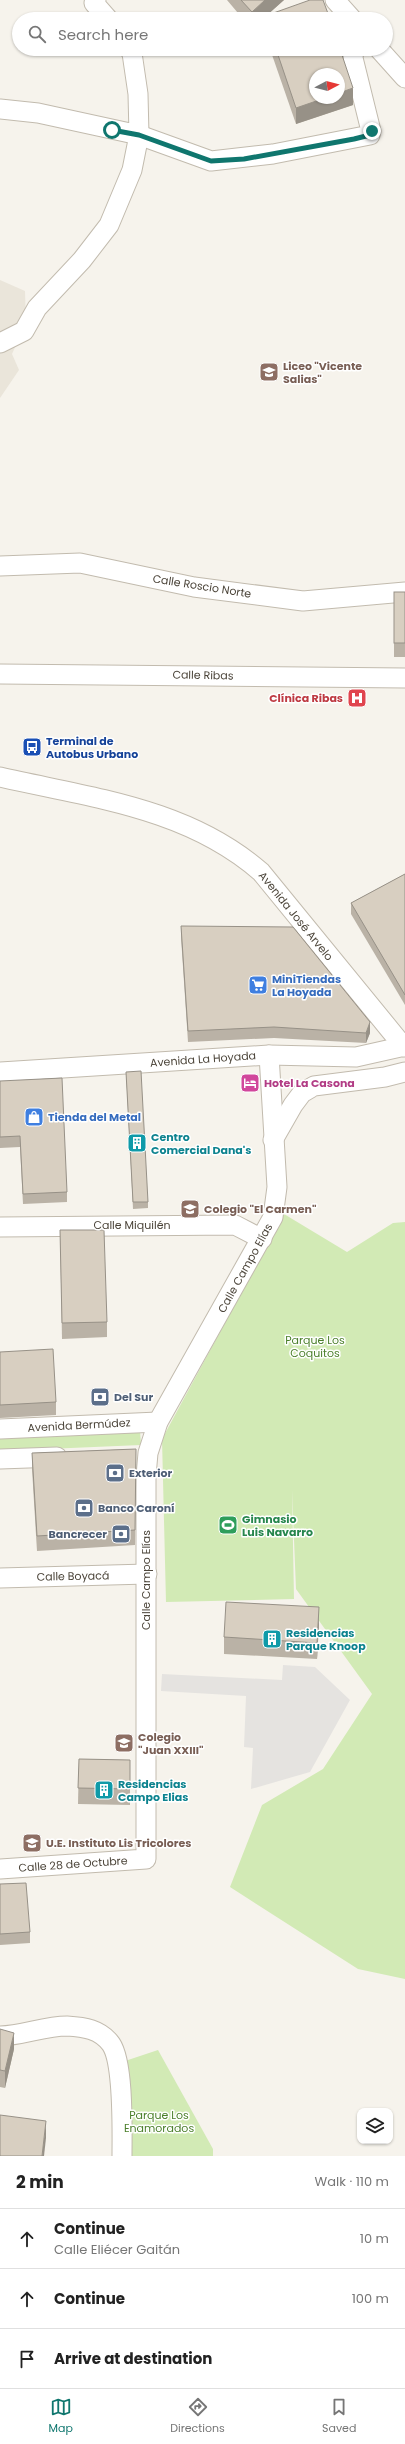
<!DOCTYPE html>
<html lang="en">
<head>
<meta charset="utf-8">
<style>
	body { margin:0; font-family:Poppins,sans-serif; background:#f2f2f2; color:#222 }
	.controls { position:absolute; right:12px; bottom:12px; display:grid; overflow:hidden; border-radius:8px; box-shadow:0 1px 3px #0004 }
	.controls button { width:36px; height:36px; display:grid; place-items:center; padding:0; border:0; border-bottom:1px solid #e0e0e0; background:#fff; color:#222; font:20px sans-serif }
	.compass { position:absolute; left:309px; top:68px; width:36px; height:36px; border-radius:50%; background:#fff; box-shadow:0 1px 3px #0004; rotate:83deg }
	.stop { position:absolute; width:12px; height:12px; margin:-9px; border:3px solid #0f766e; border-radius:50%; background:#fff }
	.stop.end { background:#0f766e; border-color:#fff; box-shadow:0 1px 4px #0008 }
	.list { margin:0; padding:0; list-style:none }
	h2 { display:flex; justify-content:space-between; align-items:center; height:52px; margin:0; padding:0 16px; font-size:17px }
	h2 small { font-size:13px; font-weight:400; color:#767676 }
	.list li { display:grid; grid-template-columns:26px 1fr auto; gap:12px; align-items:center; box-sizing:border-box; height:60px; padding:0 16px; border-top:1px solid #e0e0e0 }
	.list b { display:block; font-size:15px; white-space:nowrap }
	.list p { margin:0; font-size:13px; white-space:nowrap; color:#767676 }
	.list em { font-size:13px; font-style:normal; color:#767676 }
	.icon { flex:none; width:22px; height:22px; fill:none; stroke:currentColor; stroke-width:2; stroke-linecap:round; stroke-linejoin:round }
	.map { position:relative; flex:none; width:405px; height:2156px; overflow:hidden }
	.search { position:absolute; background:#fff; box-shadow:0 1px 3px #0004; left:12px; right:12px; top:12px; height:44px; display:flex; align-items:center; gap:10px; box-sizing:border-box; padding:0 14px; border-radius:22px; color:#767676; font-size:15px }
	.sheet { height:232px; background:#fff }
	nav { display:flex; justify-content:space-around; align-items:center; box-sizing:border-box; height:56px; border-top:1px solid #e0e0e0; background:#fff; font-size:11px; color:#767676 }
	nav a { display:grid; justify-items:center; gap:2px }
	nav .on { color:#0f766e }
	.map>svg:first-child { display:block }
</style>
</head>
<body>
<div class="map">
<svg width="405" height="2156" viewBox="0 0 405 2156">
	<rect width="100%" height="100%" fill="#f6f3ec"/>
	<path fill="#eae5da" d="M 0,280 L 25,291 L 26,323 L 12,354 L 19,370 L 0,398 Z"/>
	<g fill="#d2eab5">
		<path d="M 284,1214 L 347,1252 L 393,1223 L 405,1222 L 405,1979 L 358,1969 L 230,1887 L 262,1805 L 323,1769 L 372,1694 L 296,1589 L 292,1490 L 294,1599 L 166,1602 L 162,1439 Z"/>
		<path d="M 140,1430 L 141,1445 L 0,1451 L 0,1435 Z"/>
		<path d="M 158,2050 L 213,2149 L 213,2156 L 127,2156 L 122,2062 Z"/>
	</g>
	<path fill="#e5e3e0" d="M 283,1665 L 315,1667 L 350,1700 L 310,1772 L 251,1789 L 253,1748 L 244,1747 L 246,1696 L 161,1691 L 162,1674 L 282,1680 Z"/>
	<g fill="none" stroke-linecap="round" stroke-linejoin="round">
		<defs>
			<g id="minor">
				<path d="M 96,0 L 94,3 L 108,19"/>
				<path d="M 335,0 L 352,19"/>
				<path d="M 379,49 L 405,78"/>
				<path d="M 0,109 L 38,113 L 139,135 L 138,94 L 132,53 L 129,49"/>
				<path d="M 0,343 L 24,331 L 37,308 L 82,260 L 109,225 L 132,170 L 139,135 L 211,161 L 273,154 L 370,135 L 371,131 L 353,58 L 354,49"/>
				<path d="M 0,566 L 80,563 L 194,587 L 303,601 L 405,592"/>
				<path d="M 0,674 L 405,678"/>
				<path d="M 0,777 C 92,798 188,808 261,872 L 404,1047"/>
				<path d="M 0,1072 L 269,1055 L 356,1057 L 405,1046"/>
				<path d="M 273,1140 L 293,1105 L 302,1093 L 314,1086 L 385,1077 L 405,1072"/>
				<path d="M 0,1227 L 235,1225 L 262,1239"/>
				<path d="M 0,1429 L 158,1422"/>
				<path d="M 0,1459 L 57,1457"/>
				<path d="M 0,1578 L 147,1574"/>
				<path d="M 0,1869 L 146,1859 L 146,1476 L 148,1453 L 158,1422 L 273,1217 L 277,1187 L 269,1055"/>
				<path d="M 0,2036 C 22,2036 44,2026 67,2026 C 84,2027 100,2029 111,2044 C 124,2063 122,2131 122,2156"/>
			</g>
		</defs>
		<use href="#minor" stroke="#c2bbae" stroke-width="21"/>
		<use href="#minor" stroke="#fff" stroke-width="19"/>
	</g>
	<g fill="#bab2a6">
		<path d="M 227,0 L 284,0 L 267,15 L 330,19 L 265,19 L 265,17 L 263,19 L 243,19 Z"/>
		<path d="M 270,49 L 340,49 L 353,105 L 296,124 Z"/>
		<rect x="394" y="592" width="11" height="65"/>
		<path d="M 405,874 L 405,1005 L 351,914 L 351,903 Z"/>
		<path d="M 181,926 L 370,1033 L 366,1043 L 274,1038 L 188,1042 L 181,937 Z"/>
		<path d="M 126,1072 L 148,1202 L 148,1208 L 133,1209 Z"/>
		<path d="M 0,1081 L 67,1192 L 67,1202 L 23,1204 L 20,1147 L 0,1148 Z"/>
		<path d="M 60,1230 L 107,1322 L 107,1337 L 62,1339 Z"/>
		<path d="M 0,1352 L 56,1402 L 56,1415 L 0,1418 Z"/>
		<path d="M 136,1449 L 135,1545 L 37,1551 L 32,1469 L 32,1453 Z"/>
		<path d="M 319,1623 L 317,1659 L 224,1654 L 224,1637 Z"/>
		<path d="M 79,1759 L 130,1760 L 130,1805 L 78,1804 Z"/>
		<path d="M 0,1884 L 30,1932 L 30,1943 L 0,1945 Z"/>
		<path d="M 0,2029 L 14,2049 L 5,2088 L 0,2087 Z"/>
	</g>
	<g fill="#979187">
		<path d="M 265,0 L 284,0 L 265,17 L 265,16 L 265,17 L 263,19 L 252,19 L 252,12 Z"/>
		<path d="M 353,88 L 353,105 L 296,124 L 296,108 L 325,98 L 339,98 L 339,93 Z"/>
		<path d="M 370,1022 L 370,1033 L 366,1043 L 366,1033 Z"/>
		<path d="M 319,1607 L 319,1623 L 317,1659 L 317,1643 Z"/>
		<path d="M 14,2033 L 14,2049 L 5,2088 L 5,2071 Z"/>
		<path d="M 46,2121 L 46,2138 L 44,2156 L 42,2156 Z"/>
	</g>
	<g fill="#d8cfc1" stroke="#979187">
		<path d="M 241,0 L 265,0 L 252,12 Z"/>
		<path d="M 310,0 L 323,0 L 330,19 L 266,19 L 265,16 Z"/>
		<path d="M 276,49 L 340,49 L 353,88 L 339,93 L 339,74 L 315,74 L 315,98 L 325,98 L 296,108 Z"/>
		<rect x="394" y="592" width="11" height="51"/>
		<path d="M 405,874 L 405,995 L 351,903 Z"/>
		<path d="M 181,926 L 293,927 L 370,1022 L 366,1033 L 274,1027 L 188,1031 Z"/>
		<path d="M 141,1071 L 148,1202 L 133,1202 L 126,1072 Z"/>
		<path d="M 62,1078 L 67,1192 L 23,1194 L 20,1136 L 0,1137 L 0,1081 Z"/>
		<path d="M 60,1230 L 104,1230 L 107,1322 L 62,1323 Z"/>
		<path d="M 53,1349 L 56,1402 L 0,1405 L 0,1352 Z"/>
		<path d="M 136,1449 L 135,1530 L 37,1536 L 32,1453 Z"/>
		<path d="M 226,1602 L 319,1607 L 317,1643 L 224,1637 Z"/>
		<path d="M 79,1759 L 130,1760 L 130,1789 L 78,1788 Z"/>
		<path d="M 26,1883 L 30,1932 L 0,1934 L 0,1884 Z"/>
		<path d="M 0,2029 L 14,2033 L 5,2071 L 0,2070 Z"/>
		<path d="M 0,2115 L 46,2121 L 42,2156 L 0,2156 Z"/>
	</g>
	<g fill="none" stroke-linecap="round" stroke-linejoin="round">
		<path stroke="#0f766e" stroke-width="5" d="M 112,130 L 139,135 L 211,161 L 244,159 L 354,139 L 370,135 L 372,131"/>
	</g>
	<defs>
		<symbol id="school-square" viewBox="-11 -11 22 22"><rect x="-9" y="-9" width="18" height="18" rx="4" fill="#8d6e63" stroke="#fff"/><path d="M0-5L7-2L0 1L-7-2ZM-4 1L0 2.5L4 1V4Q0 6-4 4Z" fill="#fff"/></symbol>
		<symbol id="hospital-square" viewBox="-11 -11 22 22"><rect x="-9" y="-9" width="18" height="18" rx="4" fill="#e0444e" stroke="#fff"/><path d="M-5-5h3v3.5h4V-5h3V5h-3V1.5h-4V5h-3Z" fill="#fff"/></symbol>
		<symbol id="bus-square" viewBox="-11 -11 22 22"><rect x="-9" y="-9" width="18" height="18" rx="4" fill="#1a4fb4" stroke="#fff"/><path d="M-5-6H5V4H4V6H2V4H-2V6H-4V4H-5ZM-3.5-4V0h7V-4ZM-3.5 1.2v1.5H-2V1.2ZM2 1.2v1.5H3.5V1.2Z" fill="#fff"/></symbol>
		<symbol id="supermarket-square" viewBox="-11 -11 22 22"><rect x="-9" y="-9" width="18" height="18" rx="4" fill="#3f7fe0" stroke="#fff"/><path d="M-6-5.5h2.5l.6 2H6L4.5 2H-2.5L-4.4-4H-6ZM-1.5 3.2a1.3 1.3 0 1 0 .1 0ZM3 3.2a1.3 1.3 0 1 0 .1 0Z" fill="#fff"/></symbol>
		<symbol id="hotel-square" viewBox="-11 -11 22 22"><rect x="-9" y="-9" width="18" height="18" rx="4" fill="#d1479c" stroke="#fff"/><path d="M-6-4.5h1.5V1H6V5H4.5V3h-9V5H-6ZM-4 0a1.8 1.8 0 1 1 3.6 0ZM.5 0V-2.5h3Q6-2.5 6 0Z" fill="#fff"/></symbol>
		<symbol id="shop-square" viewBox="-11 -11 22 22"><rect x="-9" y="-9" width="18" height="18" rx="4" fill="#3f7fe0" stroke="#fff"/><path d="M-5-2.5h2.3a2.7 3.5 0 0 1 5.4 0H5L5.5 6h-11ZM-1.5-2.5h3a1.5 2.3 0 0 0-3 0Z" fill="#fff"/></symbol>
		<symbol id="building-square" viewBox="-11 -11 22 22"><rect x="-9" y="-9" width="18" height="18" rx="4" fill="#0f9aa8" stroke="#fff"/><path d="M-4-6H4V6H1V3H-1V6H-4ZM-2.5-4.3h1.7v1.8h-1.7ZM.8-4.3h1.7v1.8H.8ZM-2.5-1h1.7V.8h-1.7ZM.8-1h1.7V.8H.8Z" fill="#fff"/></symbol>
		<symbol id="bank-square" viewBox="-11 -11 22 22"><rect x="-9" y="-9" width="18" height="18" rx="4" fill="#5c6f8a" stroke="#fff"/><path d="M-6-4H6V4H-6ZM0-2.3a2.3 2.3 0 1 0 0 4.6a2.3 2.3 0 1 0 0-4.6Z" fill="#fff"/></symbol>
		<symbol id="stadium-square" viewBox="-11 -11 22 22"><rect x="-9" y="-9" width="18" height="18" rx="4" fill="#2e9e5b" stroke="#fff"/><path d="M0-5a6.5 5 0 1 0 0 10a6.5 5 0 1 0 0-10ZM-3.5-1.8h7v3.6h-7Z" fill="#fff"/></symbol>
	</defs>
	<g fill-rule="evenodd">
		<use href="#school-square" x="258" y="361" width="22" height="22"/>
		<use href="#hospital-square" x="346" y="687" width="22" height="22"/>
		<use href="#bus-square" x="21" y="736" width="22" height="22"/>
		<use href="#supermarket-square" x="247" y="974" width="22" height="22"/>
		<use href="#hotel-square" x="239" y="1072" width="22" height="22"/>
		<use href="#shop-square" x="23" y="1106" width="22" height="22"/>
		<use href="#building-square" x="126" y="1132" width="22" height="22"/>
		<use href="#school-square" x="179" y="1198" width="22" height="22"/>
		<use href="#bank-square" x="89" y="1386" width="22" height="22"/>
		<use href="#bank-square" x="104" y="1462" width="22" height="22"/>
		<use href="#bank-square" x="73" y="1497" width="22" height="22"/>
		<use href="#stadium-square" x="217" y="1514" width="22" height="22"/>
		<use href="#bank-square" x="110" y="1523" width="22" height="22"/>
		<use href="#building-square" x="261" y="1628" width="22" height="22"/>
		<use href="#school-square" x="113" y="1732" width="22" height="22"/>
		<use href="#building-square" x="93" y="1779" width="22" height="22"/>
		<use href="#school-square" x="21" y="1832" width="22" height="22"/>
	</g>
	<g text-anchor="middle" stroke-width="3" stroke-linejoin="round" paint-order="stroke">
		<g font-size="11" font-weight="bold" fill="#785e54" stroke="#fff" text-anchor="start">
			<text x="283" y="370">Liceo "Vicente<tspan x="283" dy="13">Salias"</tspan></text>
			<text x="204" y="1213">Colegio "El Carmen"</text>
			<text x="138" y="1741">Colegio<tspan x="138" dy="13">"Juan XXIII"</tspan></text>
			<text x="46" y="1847">U.E. Instituto Lis Tricolores</text>
		</g>
		<g font-size="11" fill="#4b4439" stroke="#fff">
			<text transform="translate(202 586) rotate(9)" y="4">Calle Roscio Norte</text>
			<text transform="translate(203 675) rotate(1)" y="4">Calle Ribas</text>
			<text transform="translate(296 916) rotate(51)" y="4">Avenida José Arvelo</text>
			<text transform="translate(203 1059) rotate(-4)" y="4">Avenida La Hoyada</text>
			<text x="132" y="1229">Calle Miquilén</text>
			<text transform="translate(245 1268) rotate(-61)" y="4">Calle Campo Elías</text>
			<text transform="translate(79 1425) rotate(-3)" y="4">Avenida Bermúdez</text>
			<text transform="translate(73 1576) rotate(-1)" y="4">Calle Boyacá</text>
			<text transform="translate(146 1580) rotate(-90)" y="4">Calle Campo Elías</text>
			<text transform="translate(73 1864) rotate(-4)" y="4">Calle 28 de Octubre</text>
		</g>
		<g font-size="11" font-weight="bold" fill="#be3a42" stroke="#fff" text-anchor="end">
			<text x="343" y="702">Clínica Ribas</text>
		</g>
		<g font-size="11" font-weight="bold" fill="#164399" stroke="#fff" text-anchor="start">
			<text x="46" y="745">Terminal de<tspan x="46" dy="13">Autobus Urbano</tspan></text>
		</g>
		<g font-size="11" font-weight="bold" fill="#366cbe" stroke="#fff" text-anchor="start">
			<text x="272" y="983">MiniTiendas<tspan x="272" dy="13">La Hoyada</tspan></text>
			<text x="48" y="1121">Tienda del Metal</text>
		</g>
		<g font-size="11" font-weight="bold" fill="#b23c85" stroke="#fff" text-anchor="start">
			<text x="264" y="1087">Hotel La Casona</text>
		</g>
		<g font-size="11" font-weight="bold" fill="#0d838f" stroke="#fff" text-anchor="start">
			<text x="151" y="1141">Centro<tspan x="151" dy="13">Comercial Dana's</tspan></text>
			<text x="286" y="1637">Residencias<tspan x="286" dy="13">Parque Knoop</tspan></text>
			<text x="118" y="1788">Residencias<tspan x="118" dy="13">Campo Elias</tspan></text>
		</g>
		<g font-size="11" fill="#4a7f2a" stroke="#fff">
			<text x="315" y="1344">Parque Los<tspan x="315" dy="13">Coquitos</tspan></text>
			<text x="159" y="2119">Parque Los<tspan x="159" dy="13">Enamorados</tspan></text>
		</g>
		<g font-size="11" font-weight="bold" fill="#4e5e75" stroke="#fff" text-anchor="start">
			<text x="114" y="1401">Del Sur</text>
			<text x="129" y="1477">Exterior</text>
			<text x="98" y="1512">Banco Caroní</text>
			<text x="107" y="1538" text-anchor="end">Bancrecer</text>
		</g>
		<g font-size="11" font-weight="bold" fill="#27864d" stroke="#fff" text-anchor="start">
			<text x="242" y="1523">Gimnasio<tspan x="242" dy="13">Luis Navarro</tspan></text>
		</g>
	</g>
</svg>
<div class="controls">
<button><svg class="icon" aria-label="layers" viewBox="0 0 24 24"><path d="M12 4l9 5-9 5-9-5zM3 14l9 5 9-5"/></svg></button>
</div>
<svg class="compass" viewBox="-18 -18 36 36"><path d="M0-13l5 13h-10z" fill="#e53935"/><path d="M0 13l5-13h-10z" fill="#767676"/></svg>
<div class="stop" style="left:112px;top:130px"></div>
<div class="stop end" style="left:372px;top:131px"></div>
<div class="search"><svg class="icon" aria-label="search" viewBox="0 0 24 24"><circle cx="10" cy="10" r="6"/><path d="M15 15l6 6"/></svg>Search here</div>
</div>
<section class="sheet">
<h2>2 min<small>Walk · 110 m</small></h2>
<ul class="list">
<li><svg class="icon" aria-label="ahead" viewBox="0 0 24 24"><path d="M12 20V5M6 11l6-6 6 6"/></svg><div><b>Continue</b><p>Calle Eliécer Gaitán</p></div><em>10 m</em></li>
<li><svg class="icon" aria-label="ahead" viewBox="0 0 24 24"><path d="M12 20V5M6 11l6-6 6 6"/></svg><div><b>Continue</b></div><em>100 m</em></li>
<li><svg class="icon" aria-label="arrive" viewBox="0 0 24 24"><path d="M6 21V4h12l-3 4 3 4H6"/></svg><div><b>Arrive at destination</b></div></li>
</ul>
</section>
<nav>
<a class="on"><svg class="icon" aria-label="map" viewBox="0 0 24 24"><path d="M3 6l6-2 6 2 6-2v14l-6 2-6-2-6 2zM9 4v14M15 6v14"/></svg>Map</a>
<a><svg class="icon" aria-label="directions" viewBox="0 0 24 24"><path d="M12 3l9 9-9 9-9-9zM9 14v-3h6M13 9l2 2-2 2"/></svg>Directions</a>
<a><svg class="icon" aria-label="saved" viewBox="0 0 24 24"><path d="M7 4h10v16l-5-4-5 4z"/></svg>Saved</a>
</nav>
</body>
</html>
